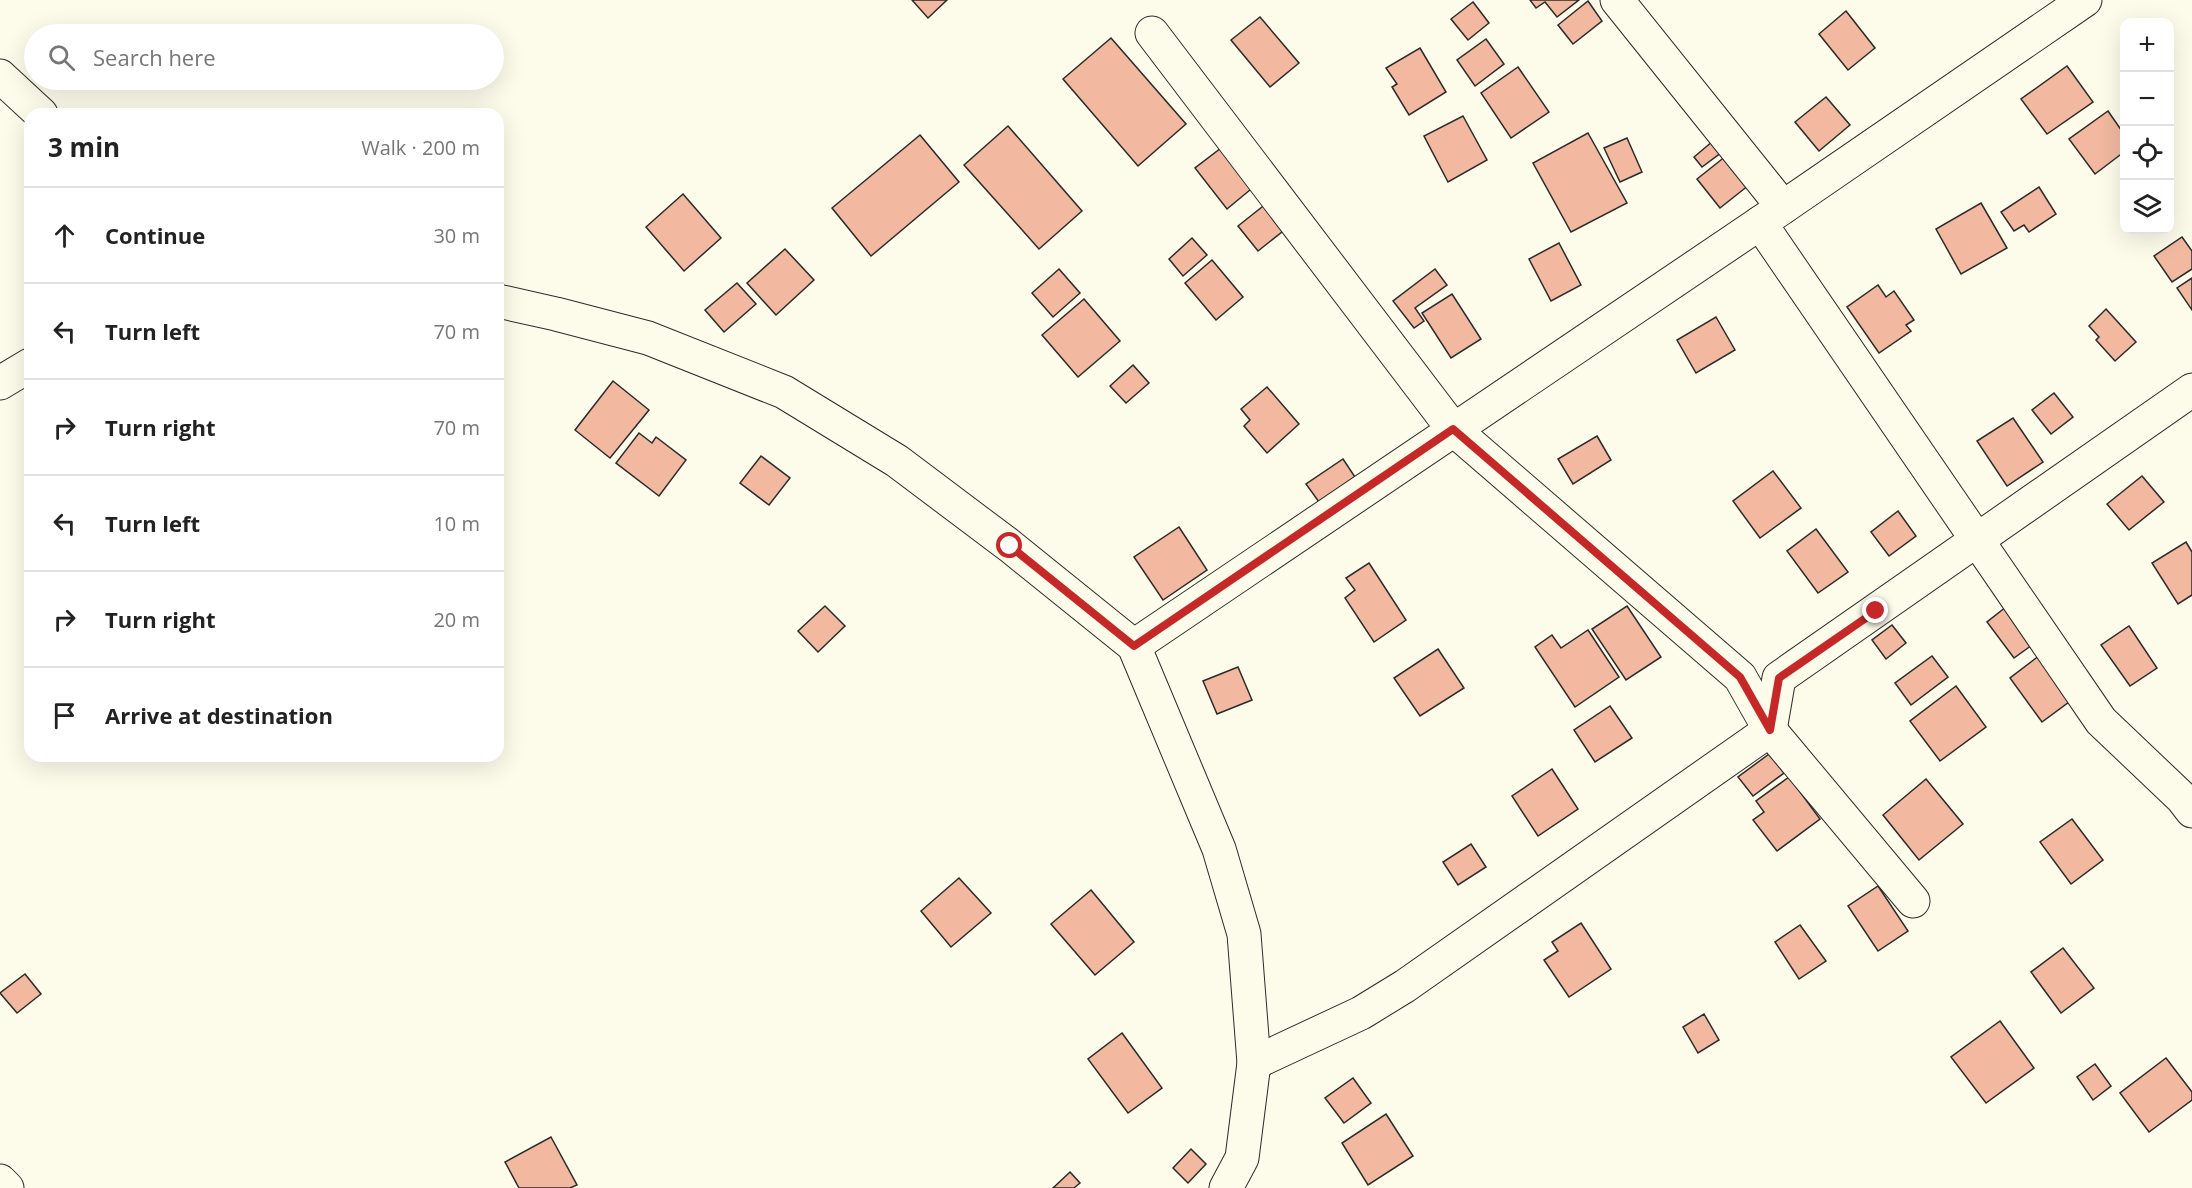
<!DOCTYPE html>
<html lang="en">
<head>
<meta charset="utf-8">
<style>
	body { margin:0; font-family:"Open Sans",sans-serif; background:#f2f2f2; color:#222 }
	.controls { position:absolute; right:18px; top:18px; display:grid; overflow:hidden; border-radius:12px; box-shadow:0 6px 24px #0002 }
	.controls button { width:54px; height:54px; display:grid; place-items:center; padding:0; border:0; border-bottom:2px solid #e0e0e0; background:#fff; color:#222; font:30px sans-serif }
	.stop { position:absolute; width:18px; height:18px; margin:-14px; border:4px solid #c62828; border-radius:50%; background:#fff }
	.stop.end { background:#c62828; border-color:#fff; box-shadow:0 2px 6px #0008 }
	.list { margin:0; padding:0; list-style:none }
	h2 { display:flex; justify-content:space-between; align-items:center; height:78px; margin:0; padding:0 24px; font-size:26px }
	h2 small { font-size:20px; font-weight:400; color:#767676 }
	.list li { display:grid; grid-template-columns:39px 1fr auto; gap:18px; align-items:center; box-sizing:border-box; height:96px; padding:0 24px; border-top:2px solid #e0e0e0 }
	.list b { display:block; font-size:22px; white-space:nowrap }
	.list em { font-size:20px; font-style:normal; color:#767676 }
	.icon { flex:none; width:33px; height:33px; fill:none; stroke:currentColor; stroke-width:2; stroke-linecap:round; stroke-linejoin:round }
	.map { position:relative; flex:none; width:2192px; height:1188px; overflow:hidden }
	.search { position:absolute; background:#fff; box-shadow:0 6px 24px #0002; left:24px; top:24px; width:480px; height:66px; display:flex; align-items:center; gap:15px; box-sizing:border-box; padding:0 21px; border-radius:33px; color:#767676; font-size:22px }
	.panel { position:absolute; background:#fff; box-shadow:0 6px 24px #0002; left:24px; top:108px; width:480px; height:654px; border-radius:18px }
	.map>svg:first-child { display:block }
</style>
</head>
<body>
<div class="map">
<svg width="2192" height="1188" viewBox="0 0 2192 1188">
	<rect width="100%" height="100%" fill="#fdfbea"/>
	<g fill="#f2b8a0" stroke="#2b2b2b" stroke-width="1.5">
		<path d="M 912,0 L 947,0 L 928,18 Z"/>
		<path d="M 1530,0 L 1579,0 L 1557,17 L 1545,2 L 1536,8 Z"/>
		<path d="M 1588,1 L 1602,21 L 1573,44 L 1558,25 Z"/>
		<path d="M 1473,2 L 1489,23 L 1468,40 L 1451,19 Z"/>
		<path d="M 1846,11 L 1875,48 L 1848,70 L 1819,34 Z"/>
		<path d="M 1260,17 L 1299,63 L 1270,87 L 1231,40 Z"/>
		<path d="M 1111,38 L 1186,124 L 1138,166 L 1063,79 Z"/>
		<path d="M 1486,39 L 1504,64 L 1475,86 L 1457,60 Z"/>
		<path d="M 1420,48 L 1446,92 L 1409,115 L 1392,87 L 1397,84 L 1386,68 Z"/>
		<path d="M 2067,66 L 2093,102 L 2047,134 L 2021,99 Z"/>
		<path d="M 1518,67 L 1549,112 L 1511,138 L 1481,93 Z"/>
		<path d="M 1826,97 L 1850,125 L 1819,151 L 1795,122 Z"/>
		<path d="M 2108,111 L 2124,134 L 2124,152 L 2095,174 L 2069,139 Z"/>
		<path d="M 1463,116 L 1487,160 L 1448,182 L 1424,136 Z"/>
		<path d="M 1008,126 L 1082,211 L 1039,249 L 964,165 Z"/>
		<path d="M 1588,133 L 1627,203 L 1571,232 L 1533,163 Z"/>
		<path d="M 920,135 L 959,182 L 871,256 L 832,208 Z"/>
		<path d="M 1627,138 L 1642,172 L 1620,182 L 1604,148 Z"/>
		<path d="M 1713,141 L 1722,152 L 1702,167 L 1694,157 Z"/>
		<path d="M 1225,145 L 1256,185 L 1227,209 L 1195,168 Z"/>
		<path d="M 1726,156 L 1749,185 L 1720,208 L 1697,179 Z"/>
		<path d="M 2039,187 L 2056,214 L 2029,232 L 2024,225 L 2014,231 L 2001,212 Z"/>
		<path d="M 683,194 L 721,238 L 684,271 L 646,227 Z"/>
		<path d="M 1267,203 L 1287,228 L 1258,251 L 1238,226 Z"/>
		<path d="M 1981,203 L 2007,248 L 1961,274 L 1936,229 Z"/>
		<path d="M 2182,237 L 2192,251 L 2192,269 L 2172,282 L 2154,256 Z"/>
		<path d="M 1192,238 L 1207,255 L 1183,276 L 1169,259 Z"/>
		<path d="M 1559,243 L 1581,285 L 1551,301 L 1529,259 Z"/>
		<path d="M 785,249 L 814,280 L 776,315 L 747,283 Z"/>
		<path d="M 1212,260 L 1243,297 L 1216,320 L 1185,283 Z"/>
		<path d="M 1059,269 L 1080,293 L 1053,317 L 1032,293 Z"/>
		<path d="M 1435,269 L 1447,285 L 1415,308 L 1424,321 L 1414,328 L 1393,301 Z"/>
		<path d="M 2192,278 L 2192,310 L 2177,288 Z"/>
		<path d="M 737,283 L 756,304 L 724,332 L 705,310 Z"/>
		<path d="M 1878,285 L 1886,297 L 1894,291 L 1914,320 L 1906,325 L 1911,331 L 1879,353 L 1847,307 Z"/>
		<path d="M 1452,294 L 1481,339 L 1451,358 L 1422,313 Z"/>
		<path d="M 1084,299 L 1120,341 L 1078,377 L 1042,335 Z"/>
		<path d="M 2106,309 L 2136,342 L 2115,361 L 2096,340 L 2099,337 L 2089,326 Z"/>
		<path d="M 1716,317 L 1735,350 L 1696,373 L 1677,340 Z"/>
		<path d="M 1133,365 L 1149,383 L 1126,403 L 1110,386 Z"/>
		<path d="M 613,381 L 649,410 L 610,458 L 575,430 Z"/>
		<path d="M 1267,387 L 1299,424 L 1267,453 L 1244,426 L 1250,420 L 1241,409 Z"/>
		<path d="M 2054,393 L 2073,417 L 2051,434 L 2032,410 Z"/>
		<path d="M 2013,418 L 2043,462 L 2007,486 L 1977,441 Z"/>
		<path d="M 639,433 L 652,443 L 656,437 L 686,460 L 659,496 L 616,463 Z"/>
		<path d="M 1597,436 L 1611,460 L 1573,484 L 1558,459 Z"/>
		<path d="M 761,456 L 790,478 L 769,505 L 740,483 Z"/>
		<path d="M 1343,459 L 1355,477 L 1319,502 L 1306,484 Z"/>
		<path d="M 1773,471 L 1801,508 L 1760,538 L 1733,501 Z"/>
		<path d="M 2142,476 L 2164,502 L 2129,530 L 2107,504 Z"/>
		<path d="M 1898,511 L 1916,536 L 1889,556 L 1871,532 Z"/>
		<path d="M 1179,527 L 1207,570 L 1163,600 L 1134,557 Z"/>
		<path d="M 1816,529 L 1848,572 L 1818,593 L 1787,551 Z"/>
		<path d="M 2186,542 L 2192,552 L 2192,595 L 2178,604 L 2152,563 Z"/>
		<path d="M 1369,563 L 1406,620 L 1374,642 L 1345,598 L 1355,590 L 1346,578 Z"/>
		<path d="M 2011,603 L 2039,640 L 2014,658 L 1987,622 Z"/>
		<path d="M 825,606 L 845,626 L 818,652 L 798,631 Z"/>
		<path d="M 1627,606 L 1661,657 L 1626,680 L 1592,629 Z"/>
		<path d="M 1892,625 L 1906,643 L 1886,659 L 1872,640 Z"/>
		<path d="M 2129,626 L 2157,668 L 2130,686 L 2101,645 Z"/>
		<path d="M 1588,630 L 1619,677 L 1575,707 L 1535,647 L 1552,635 L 1561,648 Z"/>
		<path d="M 1438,649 L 1464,688 L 1420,716 L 1394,678 Z"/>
		<path d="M 2040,655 L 2073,699 L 2042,722 L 2010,678 Z"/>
		<path d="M 1932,656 L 1948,677 L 1911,705 L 1895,683 Z"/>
		<path d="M 1238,667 L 1252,700 L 1217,714 L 1203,681 Z"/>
		<path d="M 1956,686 L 1986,727 L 1940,761 L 1910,721 Z"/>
		<path d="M 1610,706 L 1632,738 L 1595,762 L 1574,730 Z"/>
		<path d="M 1769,754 L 1784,773 L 1753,796 L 1738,777 Z"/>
		<path d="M 1552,769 L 1578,809 L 1538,836 L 1512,796 Z"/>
		<path d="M 1789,777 L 1820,819 L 1777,851 L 1753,820 L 1764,812 L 1756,801 Z"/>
		<path d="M 1926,779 L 1963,824 L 1919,860 L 1883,815 Z"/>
		<path d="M 2072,819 L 2103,860 L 2071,884 L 2040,842 Z"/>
		<path d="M 1471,844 L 1486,867 L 1458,885 L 1443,862 Z"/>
		<path d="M 959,878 L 991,913 L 951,947 L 921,911 Z"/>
		<path d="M 1878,886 L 1908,931 L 1878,951 L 1848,906 Z"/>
		<path d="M 1091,890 L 1134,942 L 1095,975 L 1051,924 Z"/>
		<path d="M 1581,923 L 1611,969 L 1569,997 L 1544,960 L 1558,951 L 1552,942 Z"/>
		<path d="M 1800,925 L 1826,961 L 1799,979 L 1775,942 Z"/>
		<path d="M 2063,948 L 2094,988 L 2061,1013 L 2031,972 Z"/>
		<path d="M 25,974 L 41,994 L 17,1013 L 0,993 Z"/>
		<path d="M 1704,1014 L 1719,1040 L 1698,1053 L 1683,1027 Z"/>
		<path d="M 2000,1021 L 2034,1068 L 1986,1103 L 1951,1057 Z"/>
		<path d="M 1122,1033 L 1162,1088 L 1128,1113 L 1088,1059 Z"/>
		<path d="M 2166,1058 L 2192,1092 L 2192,1100 L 2149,1132 L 2120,1093 Z"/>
		<path d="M 2095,1064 L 2111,1086 L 2093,1100 L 2077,1077 Z"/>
		<path d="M 1353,1078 L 1371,1103 L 1344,1123 L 1325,1098 Z"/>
		<path d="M 1386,1114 L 1413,1156 L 1368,1185 L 1342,1143 Z"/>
		<path d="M 551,1137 L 577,1185 L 570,1188 L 519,1188 L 505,1162 Z"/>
		<path d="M 1191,1149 L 1206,1164 L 1188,1183 L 1173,1168 Z"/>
		<path d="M 1070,1172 L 1080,1183 L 1074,1188 L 1053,1188 Z"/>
	</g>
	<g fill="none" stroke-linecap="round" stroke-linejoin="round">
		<defs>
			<g id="minor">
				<path d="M 1617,0 L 1783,207"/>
				<path d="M 1152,33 L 1453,429 L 1740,677 L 1770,730 L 1913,901"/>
				<path d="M 0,76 L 41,114"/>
				<path d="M 1760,223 L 2101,721 L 2182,798 L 2192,811"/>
				<path d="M 498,301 L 556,314 L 648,338 L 784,392 L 897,461 L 1010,546 L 1134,646 L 1219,849 L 1244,934 L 1254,1063 L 1242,1158 L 1226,1188"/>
				<path d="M 0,383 L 30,365"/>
				<path d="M 1134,646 L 1760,223 L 2085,0"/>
				<path d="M 1254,1063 L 1361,1013 L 1405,986 L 1770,730 L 1779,678 L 2192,390"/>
				<path d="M 0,1181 L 7,1188"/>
			</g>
		</defs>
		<use href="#minor" stroke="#2b2b2b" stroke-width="35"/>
		<use href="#minor" stroke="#fdfbea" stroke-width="33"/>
	</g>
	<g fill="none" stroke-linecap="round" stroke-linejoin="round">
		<path stroke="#c62828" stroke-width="8" d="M 1010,546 L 1134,646 L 1453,429 L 1740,677 L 1770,730 L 1779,678 L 1876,611"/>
	</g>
</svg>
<div class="controls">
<button>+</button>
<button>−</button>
<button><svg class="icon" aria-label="locate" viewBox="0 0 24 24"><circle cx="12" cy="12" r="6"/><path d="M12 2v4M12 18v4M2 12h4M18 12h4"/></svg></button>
<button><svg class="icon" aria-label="layers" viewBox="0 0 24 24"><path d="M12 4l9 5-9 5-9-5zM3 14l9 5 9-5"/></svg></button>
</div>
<div class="stop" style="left:1010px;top:546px"></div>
<div class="stop end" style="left:1876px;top:611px"></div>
<div class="search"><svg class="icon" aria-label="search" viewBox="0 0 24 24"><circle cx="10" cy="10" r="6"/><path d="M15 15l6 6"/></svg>Search here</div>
<section class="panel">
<h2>3 min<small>Walk · 200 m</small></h2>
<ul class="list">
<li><svg class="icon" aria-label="ahead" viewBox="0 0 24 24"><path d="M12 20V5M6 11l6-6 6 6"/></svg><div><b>Continue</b></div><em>30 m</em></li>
<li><svg class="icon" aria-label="left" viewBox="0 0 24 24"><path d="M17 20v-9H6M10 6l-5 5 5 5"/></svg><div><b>Turn left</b></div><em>70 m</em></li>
<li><svg class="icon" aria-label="right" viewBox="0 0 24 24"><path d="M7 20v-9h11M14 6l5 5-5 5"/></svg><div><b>Turn right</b></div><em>70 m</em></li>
<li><svg class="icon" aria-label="left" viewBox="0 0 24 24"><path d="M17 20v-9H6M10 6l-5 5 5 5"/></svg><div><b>Turn left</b></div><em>10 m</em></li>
<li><svg class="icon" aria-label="right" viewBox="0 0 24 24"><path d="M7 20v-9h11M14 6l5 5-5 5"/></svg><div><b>Turn right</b></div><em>20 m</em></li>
<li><svg class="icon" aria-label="arrive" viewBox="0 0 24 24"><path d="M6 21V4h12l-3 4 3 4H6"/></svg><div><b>Arrive at destination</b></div></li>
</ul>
</section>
</div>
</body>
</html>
